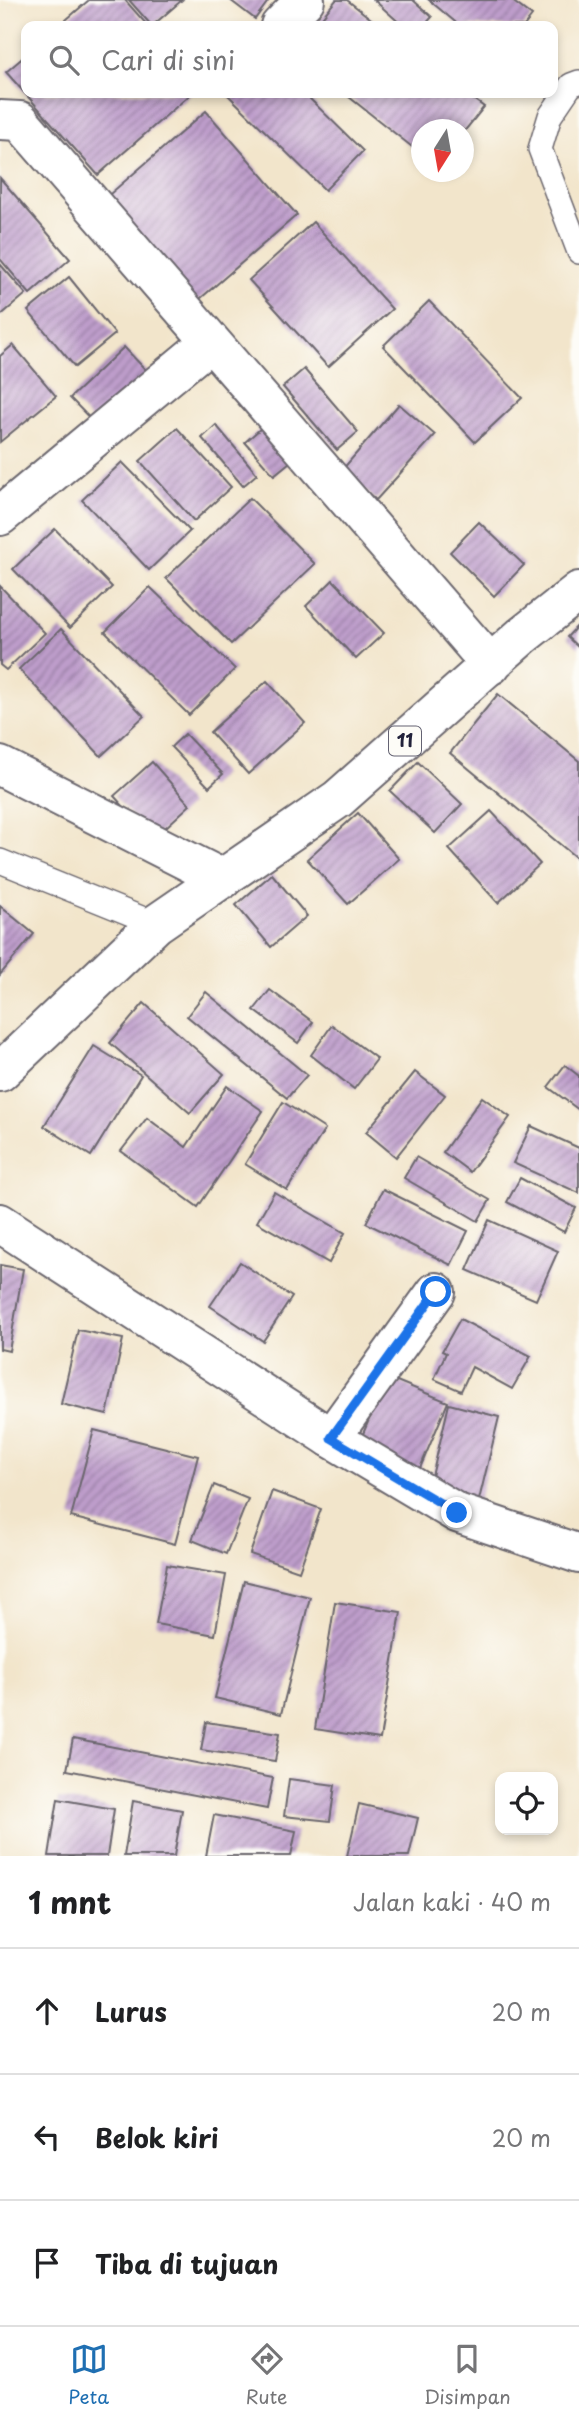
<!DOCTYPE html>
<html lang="id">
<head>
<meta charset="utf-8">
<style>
	body { margin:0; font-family:"Playpen Sans",sans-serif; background:#f6f6f6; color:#202124 }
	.controls { position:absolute; right:21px; bottom:21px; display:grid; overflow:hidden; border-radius:14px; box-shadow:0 4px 10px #0003 }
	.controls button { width:63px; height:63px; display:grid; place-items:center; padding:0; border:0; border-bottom:2px solid #e0e0e0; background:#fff; color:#202124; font:35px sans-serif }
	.compass { position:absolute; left:411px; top:119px; width:63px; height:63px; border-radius:50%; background:#fff; box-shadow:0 4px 10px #0003; rotate:191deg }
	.stop { position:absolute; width:21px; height:21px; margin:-16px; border:5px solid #1a73e8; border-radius:50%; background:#fff }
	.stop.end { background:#1a73e8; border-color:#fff; box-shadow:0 2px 7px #0008 }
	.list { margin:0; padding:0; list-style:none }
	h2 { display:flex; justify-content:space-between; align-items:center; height:91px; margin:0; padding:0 28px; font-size:30px }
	h2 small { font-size:23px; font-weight:400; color:#757577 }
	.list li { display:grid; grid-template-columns:46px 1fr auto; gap:21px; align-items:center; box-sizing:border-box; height:126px; padding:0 28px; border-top:2px solid #e0e0e0 }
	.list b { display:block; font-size:26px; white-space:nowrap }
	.list em { font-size:23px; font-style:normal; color:#757577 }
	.icon { flex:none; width:38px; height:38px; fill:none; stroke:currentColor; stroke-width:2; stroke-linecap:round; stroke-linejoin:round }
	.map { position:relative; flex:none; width:579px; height:1856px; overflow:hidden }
	.search { position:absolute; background:#fff; box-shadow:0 4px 10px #0003; left:21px; right:21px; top:21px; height:77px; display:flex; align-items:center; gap:18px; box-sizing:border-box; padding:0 24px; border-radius:14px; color:#757577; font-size:26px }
	.sheet { height:469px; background:#fff }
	nav { display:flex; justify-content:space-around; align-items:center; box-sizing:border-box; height:98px; border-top:2px solid #e0e0e0; background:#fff; font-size:19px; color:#757577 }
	nav a { display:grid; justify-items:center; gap:4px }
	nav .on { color:#1f6fb2 }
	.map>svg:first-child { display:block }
</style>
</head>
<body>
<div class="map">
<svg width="579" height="1856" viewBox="0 0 579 1856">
	<defs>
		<pattern id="building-hatch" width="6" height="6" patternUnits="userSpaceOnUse" patternTransform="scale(1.75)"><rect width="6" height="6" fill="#be9dcb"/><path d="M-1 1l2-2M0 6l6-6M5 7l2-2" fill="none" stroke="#9a80a6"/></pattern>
	</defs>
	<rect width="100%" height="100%" fill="#fdfcf7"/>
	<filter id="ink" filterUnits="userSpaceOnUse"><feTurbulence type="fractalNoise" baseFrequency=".0143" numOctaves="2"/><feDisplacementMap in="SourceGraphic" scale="14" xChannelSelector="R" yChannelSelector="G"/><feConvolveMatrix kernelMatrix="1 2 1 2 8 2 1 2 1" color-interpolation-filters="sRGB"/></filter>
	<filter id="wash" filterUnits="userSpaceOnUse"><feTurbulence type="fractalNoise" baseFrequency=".00686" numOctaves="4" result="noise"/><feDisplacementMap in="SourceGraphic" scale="28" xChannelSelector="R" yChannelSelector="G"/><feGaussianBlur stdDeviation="1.57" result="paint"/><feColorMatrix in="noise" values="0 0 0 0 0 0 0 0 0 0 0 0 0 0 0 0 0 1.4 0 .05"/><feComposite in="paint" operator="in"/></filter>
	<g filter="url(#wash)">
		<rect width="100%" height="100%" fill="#f2e5cb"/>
		<g id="blocks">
			<g fill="url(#building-hatch)">
				<path d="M 89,0 L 125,0 L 148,26 L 59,26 Z"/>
				<path d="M 129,0 L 182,0 L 152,26 Z"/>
				<path d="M 230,0 L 269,0 L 255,19 Z"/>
				<path d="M 336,0 L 347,0 L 380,26 L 315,26 Z"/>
				<path d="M 374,0 L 413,0 L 432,17 L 424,26 L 403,26 Z"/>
				<path d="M 429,0 L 511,0 L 532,16 L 524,26 L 460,26 Z"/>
				<path d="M 26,55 L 26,93 L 192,93 L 98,175 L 6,72 Z"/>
				<path d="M 226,93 L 304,93 L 363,151 L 325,190 Z"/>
				<path d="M 344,93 L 465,93 L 484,107 L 463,133 L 463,130 L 421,130 L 421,154 Z"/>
				<path d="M 206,111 L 297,215 L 194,304 L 103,200 Z"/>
				<path d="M 0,178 L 70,259 L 30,294 L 0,259 Z"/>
				<path d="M 313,222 L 392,309 L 328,367 L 249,280 Z"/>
				<path d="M 0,264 L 26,294 L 0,316 Z"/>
				<path d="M 69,277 L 115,334 L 75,367 L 28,311 Z"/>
				<path d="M 429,301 L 522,398 L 475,442 L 383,346 Z"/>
				<path d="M 13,345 L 56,396 L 0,442 L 0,356 Z"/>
				<path d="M 124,347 L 161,386 L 108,437 L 70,398 Z"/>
				<path d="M 304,369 L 358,432 L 337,450 L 283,387 Z"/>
				<path d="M 399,404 L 435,435 L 376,500 L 342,470 Z"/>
				<path d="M 267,423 L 296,457 L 274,475 L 245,442 Z"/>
				<path d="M 216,425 L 257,474 L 243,486 L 202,438 Z"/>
				<path d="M 177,428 L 231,487 L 194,521 L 140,461 Z"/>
				<path d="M 122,462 L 190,531 L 149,570 L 82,500 Z"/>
				<path d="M 250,498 L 315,564 L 231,644 L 166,578 Z"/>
				<path d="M 479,522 L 524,565 L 494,596 L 450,552 Z"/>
				<path d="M 55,529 L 112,587 L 70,628 L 13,569 Z"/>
				<path d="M 333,580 L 384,633 L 356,659 L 306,606 Z"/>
				<path d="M 0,586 L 45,633 L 6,670 L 0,665 Z"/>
				<path d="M 150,587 L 235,669 L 189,715 L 105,632 Z"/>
				<path d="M 579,624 L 579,648 L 567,637 Z"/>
				<path d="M 61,629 L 144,716 L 101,756 L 19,669 Z"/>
				<path d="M 267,681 L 305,723 L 248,774 L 210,732 Z"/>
				<path d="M 498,694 L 579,761 L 579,860 L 450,753 Z"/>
				<path d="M 185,734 L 223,774 L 209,787 L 171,747 Z"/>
				<path d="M 152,762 L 190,805 L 153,839 L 114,796 Z"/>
				<path d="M 418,762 L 462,804 L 435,833 L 390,791 Z"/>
				<path d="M 491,811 L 540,864 L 498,903 L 449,849 Z"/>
				<path d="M 358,813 L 399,859 L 348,904 L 307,859 Z"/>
				<path d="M 272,874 L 307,916 L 271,947 L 236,905 Z"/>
				<path d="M 0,906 L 34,934 L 0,975 Z"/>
				<path d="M 270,990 L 313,1022 L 298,1043 L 254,1010 Z"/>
				<path d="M 206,992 L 307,1075 L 287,1098 L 187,1016 Z"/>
				<path d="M 144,1003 L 224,1074 L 190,1113 L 110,1043 Z"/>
				<path d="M 332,1025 L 377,1059 L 354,1089 L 311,1055 Z"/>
				<path d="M 94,1046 L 141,1075 L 91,1156 L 44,1126 Z"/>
				<path d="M 565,1065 L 579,1076 L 579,1110 L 548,1087 Z"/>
				<path d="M 415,1072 L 445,1095 L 396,1157 L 366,1132 Z"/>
				<path d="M 227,1086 L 263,1111 L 198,1207 L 121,1151 L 147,1118 L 186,1147 Z"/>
				<path d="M 482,1097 L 510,1117 L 470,1172 L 443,1152 Z"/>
				<path d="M 283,1102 L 325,1129 L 287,1190 L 245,1164 Z"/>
				<path d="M 531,1126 L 579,1148 L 579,1193 L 513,1163 Z"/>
				<path d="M 416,1157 L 490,1200 L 478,1221 L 404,1178 Z"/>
				<path d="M 520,1178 L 576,1208 L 564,1232 L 507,1202 Z"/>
				<path d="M 383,1189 L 468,1231 L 451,1265 L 366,1223 Z"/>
				<path d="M 274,1192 L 345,1233 L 329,1263 L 257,1222 Z"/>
				<path d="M 489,1220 L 558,1251 L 536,1300 L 467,1270 Z"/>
				<path d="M 240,1262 L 292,1297 L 263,1341 L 210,1306 Z"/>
				<path d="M 0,1265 L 23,1269 L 9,1351 L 0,1349 Z"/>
				<path d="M 460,1319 L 531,1356 L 512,1389 L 472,1367 L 461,1391 L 434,1379 L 446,1353 L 442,1351 Z"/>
				<path d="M 78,1330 L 123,1339 L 107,1415 L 61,1404 Z"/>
				<path d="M 387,1377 L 448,1402 L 418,1473 L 357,1448 Z"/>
				<path d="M 449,1404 L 499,1417 L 479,1500 L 429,1489 Z"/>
				<path d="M 94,1430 L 198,1456 L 175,1544 L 71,1517 Z"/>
				<path d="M 214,1485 L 248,1499 L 226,1554 L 192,1540 Z"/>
				<path d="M 272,1491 L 321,1509 L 299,1571 L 250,1554 Z"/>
				<path d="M 167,1565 L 226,1575 L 215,1635 L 156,1624 Z"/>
				<path d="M 244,1581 L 310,1597 L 281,1714 L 215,1698 Z"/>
				<path d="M 335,1602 L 401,1612 L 380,1739 L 315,1729 Z"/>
				<path d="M 206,1722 L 280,1733 L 275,1761 L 201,1750 Z"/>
				<path d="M 73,1739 L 273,1778 L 267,1809 L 67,1770 Z"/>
				<path d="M 289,1779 L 335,1785 L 330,1821 L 284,1816 Z"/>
				<path d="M 58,1799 L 114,1809 L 107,1856 L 49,1856 Z"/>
				<path d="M 133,1801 L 182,1810 L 174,1856 L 124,1856 Z"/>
				<path d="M 359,1804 L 418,1818 L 409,1856 L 347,1856 Z"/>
				<path d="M 214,1815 L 296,1831 L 291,1856 L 206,1856 Z"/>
			</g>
		</g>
	</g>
	<g filter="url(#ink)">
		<use href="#blocks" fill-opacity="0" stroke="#6b666d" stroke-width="2"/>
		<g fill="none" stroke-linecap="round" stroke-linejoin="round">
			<defs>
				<g id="service">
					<path d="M 579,82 L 571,85 L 550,116 L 540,149 L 579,252"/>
					<path d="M 0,861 L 156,924"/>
				</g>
				<g id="minor">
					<path d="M 280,26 L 305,0"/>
					<path d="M 0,120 L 20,121 L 491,665"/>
					<path d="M 0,516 L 209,343"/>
					<path d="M 0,766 L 223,879"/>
					<path d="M 0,1223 L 331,1438 L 457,1513 L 579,1554"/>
					<path d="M 331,1438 L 436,1292"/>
				</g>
				<path id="trunk" d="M 0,1072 L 156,924 L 338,799 L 522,636 L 579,591"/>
			</defs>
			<use href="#service" stroke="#6b666d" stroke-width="26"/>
			<use href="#minor" stroke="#6b666d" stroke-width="42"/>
			<use href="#trunk" stroke="#6b666d" stroke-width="42"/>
			<use href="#service" stroke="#fff" stroke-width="23"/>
			<use href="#minor" stroke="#fff" stroke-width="38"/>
			<use href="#trunk" stroke="#fff" stroke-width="38"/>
		</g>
	</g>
	<g fill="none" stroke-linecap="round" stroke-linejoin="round" filter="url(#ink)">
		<path stroke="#1a73e8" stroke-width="9" d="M 436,1292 L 331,1438 L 457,1513"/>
	</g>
	<g text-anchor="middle" stroke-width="5" stroke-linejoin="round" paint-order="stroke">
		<rect fill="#fdfcf7" stroke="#646373" stroke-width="2" x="389" y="726.5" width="32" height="29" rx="5"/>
		<g font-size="18" font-weight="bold" fill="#22223b">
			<text x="405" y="747">11</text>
		</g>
	</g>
</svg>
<div class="controls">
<button><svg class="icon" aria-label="locate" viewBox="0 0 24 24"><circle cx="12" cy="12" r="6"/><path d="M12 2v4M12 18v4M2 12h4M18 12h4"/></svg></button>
</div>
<svg class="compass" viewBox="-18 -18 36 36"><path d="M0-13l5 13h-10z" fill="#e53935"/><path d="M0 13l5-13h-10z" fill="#757577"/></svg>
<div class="stop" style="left:436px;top:1292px"></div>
<div class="stop end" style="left:457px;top:1513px"></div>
<div class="search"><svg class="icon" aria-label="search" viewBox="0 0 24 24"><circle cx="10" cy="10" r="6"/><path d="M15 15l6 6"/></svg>Cari di sini</div>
</div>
<section class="sheet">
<h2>1 mnt<small>Jalan kaki · 40 m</small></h2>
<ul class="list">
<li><svg class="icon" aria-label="ahead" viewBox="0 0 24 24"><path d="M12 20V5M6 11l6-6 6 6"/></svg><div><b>Lurus</b></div><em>20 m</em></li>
<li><svg class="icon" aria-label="left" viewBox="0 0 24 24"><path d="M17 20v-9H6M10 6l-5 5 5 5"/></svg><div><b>Belok kiri</b></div><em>20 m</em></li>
<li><svg class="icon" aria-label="arrive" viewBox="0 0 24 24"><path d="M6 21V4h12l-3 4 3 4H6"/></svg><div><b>Tiba di tujuan</b></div></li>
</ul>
</section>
<nav>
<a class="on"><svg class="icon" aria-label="map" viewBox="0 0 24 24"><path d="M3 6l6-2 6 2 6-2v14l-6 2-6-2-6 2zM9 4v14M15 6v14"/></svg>Peta</a>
<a><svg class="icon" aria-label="directions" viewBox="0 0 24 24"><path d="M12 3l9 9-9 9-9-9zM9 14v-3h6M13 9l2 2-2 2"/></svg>Rute</a>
<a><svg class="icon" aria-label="saved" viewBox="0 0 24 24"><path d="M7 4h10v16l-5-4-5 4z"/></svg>Disimpan</a>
</nav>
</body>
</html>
